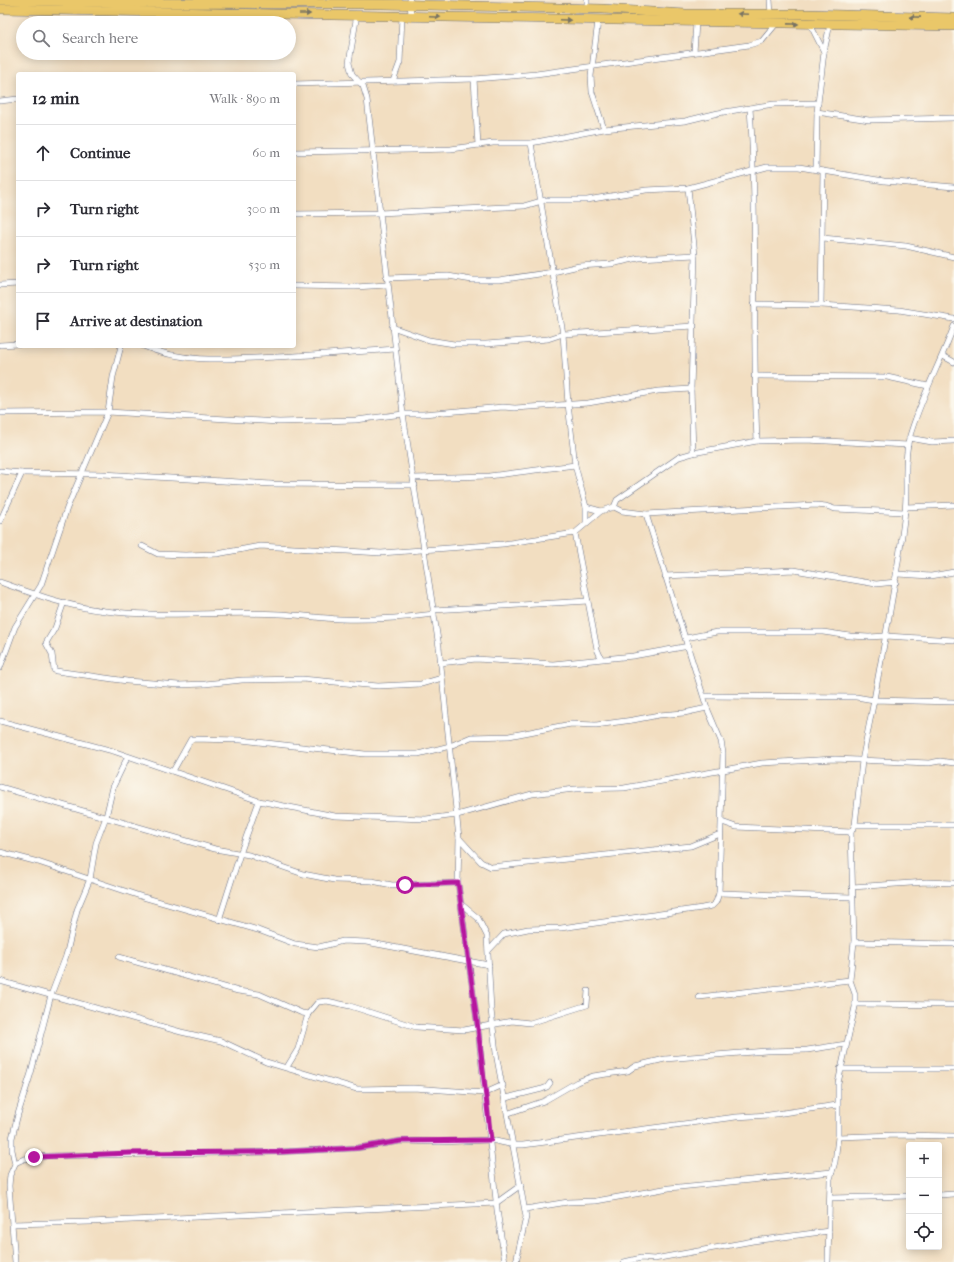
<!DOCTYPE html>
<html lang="en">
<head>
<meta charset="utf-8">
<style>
	body { margin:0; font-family:"IM FELL French Canon",serif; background:#f2f2f3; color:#2b2b33 }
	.controls { position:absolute; right:12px; bottom:12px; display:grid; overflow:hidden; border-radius:4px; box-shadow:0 2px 10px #0003 }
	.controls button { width:36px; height:36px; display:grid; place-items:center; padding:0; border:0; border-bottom:1px solid #e1e1e2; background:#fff; color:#2b2b33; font:20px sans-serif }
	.stop { position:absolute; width:12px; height:12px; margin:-9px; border:3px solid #b5179e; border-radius:50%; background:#fff }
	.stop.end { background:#b5179e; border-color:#fff; box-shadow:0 1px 4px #0008 }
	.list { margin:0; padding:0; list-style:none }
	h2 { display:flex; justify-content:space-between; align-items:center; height:52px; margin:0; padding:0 16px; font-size:17px }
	h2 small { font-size:13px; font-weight:400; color:#7c7c81 }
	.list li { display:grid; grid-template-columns:26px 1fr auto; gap:12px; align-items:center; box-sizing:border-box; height:56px; padding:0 16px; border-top:1px solid #e1e1e2 }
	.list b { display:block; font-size:15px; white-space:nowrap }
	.list em { font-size:13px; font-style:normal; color:#7c7c81 }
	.icon { flex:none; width:22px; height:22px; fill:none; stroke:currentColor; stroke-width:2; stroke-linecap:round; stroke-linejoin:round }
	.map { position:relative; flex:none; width:954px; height:1262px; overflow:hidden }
	.search { position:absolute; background:#fff; box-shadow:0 2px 10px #0003; left:16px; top:16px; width:280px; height:44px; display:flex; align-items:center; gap:10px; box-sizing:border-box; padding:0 14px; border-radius:22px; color:#7c7c81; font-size:15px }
	.panel { position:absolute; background:#fff; box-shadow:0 2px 10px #0003; left:16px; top:72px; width:280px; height:276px; border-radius:4px }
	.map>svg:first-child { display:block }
</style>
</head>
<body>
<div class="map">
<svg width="954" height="1262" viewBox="0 0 954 1262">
	<rect width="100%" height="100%" fill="#fbf7ec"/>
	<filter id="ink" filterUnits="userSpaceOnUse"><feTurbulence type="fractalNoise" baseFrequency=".025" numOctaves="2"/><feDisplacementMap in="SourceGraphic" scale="8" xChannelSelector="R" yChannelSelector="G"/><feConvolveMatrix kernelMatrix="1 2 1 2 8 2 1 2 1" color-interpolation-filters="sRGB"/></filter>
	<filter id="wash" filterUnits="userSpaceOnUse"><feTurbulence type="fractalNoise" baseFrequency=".012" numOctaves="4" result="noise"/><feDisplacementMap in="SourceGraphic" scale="16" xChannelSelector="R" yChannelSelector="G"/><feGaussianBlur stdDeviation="0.9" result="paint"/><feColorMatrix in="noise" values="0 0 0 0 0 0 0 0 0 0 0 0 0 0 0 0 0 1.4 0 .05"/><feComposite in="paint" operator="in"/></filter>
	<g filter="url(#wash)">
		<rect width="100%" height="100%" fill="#f2dec1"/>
	</g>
	<g filter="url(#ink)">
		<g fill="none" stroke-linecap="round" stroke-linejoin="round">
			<defs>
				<g id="street">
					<path d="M 410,0 L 411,16"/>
					<path d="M 587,0 L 587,9"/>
					<path d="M 770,0 L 771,15"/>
					<path d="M 357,14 L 349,63 L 352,74 L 363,86 L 367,99 L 403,414 L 439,647 L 459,838 L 458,883 L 478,1029 L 497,1210 L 505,1262"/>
					<path d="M 598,21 L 591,76 L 592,92 L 604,129"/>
					<path d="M 810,24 L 824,52"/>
					<path d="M 694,52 L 696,23"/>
					<path d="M 474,79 L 478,145"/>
					<path d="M 393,81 L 400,62 L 402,16"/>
					<path d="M 294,84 L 474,79 L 536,74 L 749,45 L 762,41 L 776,24"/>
					<path d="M 0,101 L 18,99"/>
					<path d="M 750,108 C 758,219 752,330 757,441"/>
					<path d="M 817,112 L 869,120 L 954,118"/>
					<path d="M 531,143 L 563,334 L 568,404 L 575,465 L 586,507 L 586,523"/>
					<path d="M 294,152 L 412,150 L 451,149 L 493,143 L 531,143 L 604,129 L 685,121 L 718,113 L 774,104 L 818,103"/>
					<path d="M 816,169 L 817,112 L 824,52 L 830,24"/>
					<path d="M 688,188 L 695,255 L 691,389 L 693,453"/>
					<path d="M 294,214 L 379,213 L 506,207 L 524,206 L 545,200 L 587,200 L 646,190 L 688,188 L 767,167 L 799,167 L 884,181 L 954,187"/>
					<path d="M 823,238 L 906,246 L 954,257"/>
					<path d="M 386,278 L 448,276 L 472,280 L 499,280 L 553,272 L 579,266 L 611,264 L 639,258 L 695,255"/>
					<path d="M 0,285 L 18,284"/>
					<path d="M 294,286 L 355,287 L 387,285"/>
					<path d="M 754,304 L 821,305 L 899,310 L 954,319"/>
					<path d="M 821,305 L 823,171"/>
					<path d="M 392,327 L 429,340 L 454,344 L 486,344 L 548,339 L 563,334 L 694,326"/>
					<path d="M 0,345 L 18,344"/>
					<path d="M 143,346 C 185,364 231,359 276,357 C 315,355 355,352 395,349"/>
					<path d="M 943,356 L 954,362"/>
					<path d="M 754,376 L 887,377 L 928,386"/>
					<path d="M 0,413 L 108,412 L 279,422 L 356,420 L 403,414 L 423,414 L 503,407 L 515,408 L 588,403 L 658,391 L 691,389"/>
					<path d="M 909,438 L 932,442 L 954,441"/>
					<path d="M 0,471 L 22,473 L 103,474 L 272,484 L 415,485"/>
					<path d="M 414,478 L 489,476 L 575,465"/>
					<path d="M 586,507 L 601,511"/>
					<path d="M 614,507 L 622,511 L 646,514 L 816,505 L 826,506 L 835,509 L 905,512"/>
					<path d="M 906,507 L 954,505"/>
					<path d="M 0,521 L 22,473"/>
					<path d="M 575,533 L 597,649 L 601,658"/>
					<path d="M 142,546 L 158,554 L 185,555 L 217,554 L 260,546 L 381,553 L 503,544 L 575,533 L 601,511 L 614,507 L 617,500 L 679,457 L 693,453 L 757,441 L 806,440 L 908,445"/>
					<path d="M 897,574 L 931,576 L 954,572"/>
					<path d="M 665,576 L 794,570 L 876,584 L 896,582"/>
					<path d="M 0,582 C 34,594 69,607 105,611 C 163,618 222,611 280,614 C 300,615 320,618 340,619 C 372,620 403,618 434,614"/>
					<path d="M 64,602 L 55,628 L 46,643 L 52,654 L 54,670 L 56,671 L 127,681 L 179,685 L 205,684 L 242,680 L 302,679 L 378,686 L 421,684 L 442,678"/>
					<path d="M 433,610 L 588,601"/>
					<path d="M 686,638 L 717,632 L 823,632 L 850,636 L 869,637 L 886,636 L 954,640"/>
					<path d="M 440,663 L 476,659 L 553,664 L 633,656 L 689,646"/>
					<path d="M 0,668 L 15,627 L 41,585 L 67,508 L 108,412 L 113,377 L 121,346"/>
					<path d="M 704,696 L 856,697 L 874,700 C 885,637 898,575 905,511 C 908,487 903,463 909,439 C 920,399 940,364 954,326"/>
					<path d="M 0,721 L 113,751 L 259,801 L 335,816 L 426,819 L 457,815 L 532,794 L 575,789 L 624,788 L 762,763 L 835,759 L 929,763 L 940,761 L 954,763"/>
					<path d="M 173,771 L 191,739 L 241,740 L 365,754 L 418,754 L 450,746 L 471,737 L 509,736 L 571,724 L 596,725 L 633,720 L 659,715 L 684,713 L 707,708"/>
					<path d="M 0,787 L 215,849 L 249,855 L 303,874 L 334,880 L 372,881 L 392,885 L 458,883"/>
					<path d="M 722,822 L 736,827 L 851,832"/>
					<path d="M 855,825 L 954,825"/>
					<path d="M 459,838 L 481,862 L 491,867 L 691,846 L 720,834"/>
					<path d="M 0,852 L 38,862 L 143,897 L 258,930 L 295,944 L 319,947 L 343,941 L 366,942 L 489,965"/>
					<path d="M 852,887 L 926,882 L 954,883"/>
					<path d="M 719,893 L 852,897"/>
					<path d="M 461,904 L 478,918 L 487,936 L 491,1010 L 496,1053 L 526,1217 L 516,1262"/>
					<path d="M 219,920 L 240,854 L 259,801"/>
					<path d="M 854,942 L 954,944"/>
					<path d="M 489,950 L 504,934 L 528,929 L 561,928 L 702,908 L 712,906 L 716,902 L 719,893 L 723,753 L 721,741 L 707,708 L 646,514"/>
					<path d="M 119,957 L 238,991 L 259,994 L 302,1013 L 308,1014"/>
					<path d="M 0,981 L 181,1032 L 221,1041 L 266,1062 L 357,1089 L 413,1088 L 485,1093 L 503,1085"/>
					<path d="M 699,997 L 850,980"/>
					<path d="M 855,1004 L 954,1005"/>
					<path d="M 287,1067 L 298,1049 L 308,1014 L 318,1002 L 327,1001 L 350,1006 L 416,1027 L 464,1030 L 512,1021 L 530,1023 L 587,1005 L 588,991"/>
					<path d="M 840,1069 L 954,1069"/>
					<path d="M 506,1098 L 542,1089 L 547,1087 L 550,1083"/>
					<path d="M 509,1113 L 544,1101 L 577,1082 L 593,1076 L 628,1071 L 635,1066 L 665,1059 L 766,1051 L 807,1050 L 846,1044"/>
					<path d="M 838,1137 L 897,1135 L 954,1136"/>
					<path d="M 15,1163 L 24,1159 L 47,1156 L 277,1152 L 357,1148 L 401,1141 L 439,1142 L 491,1140 L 514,1145 L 523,1145 L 736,1117 L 769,1115 L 837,1105"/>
					<path d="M 939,1195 L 954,1194"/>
					<path d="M 831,1198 L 909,1196"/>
					<path d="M 525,1209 L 568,1202 L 596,1201 L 669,1188 L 832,1172"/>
					<path d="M 12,1224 L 90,1222 L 496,1203 L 521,1185"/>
					<path d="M 15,1262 L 9,1186 L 10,1175 L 15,1164 L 12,1150 L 12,1138 L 18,1114 L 31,1073 L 51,995 L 66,956 L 77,910 L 90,879 L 96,843 L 106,817 L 113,787 L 127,758"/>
					<path d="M 624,1262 L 641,1258 L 654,1259 L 753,1241 L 829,1231"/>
					<path d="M 828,1262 L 830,1179 L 835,1162 L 838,1137 L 838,1083 L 855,1007 L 855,994 L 850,980 L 854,942 L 851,832 L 855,825 L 862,761 L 874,700 L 954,702"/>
				</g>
				<g id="highway">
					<path d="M 0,0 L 136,3 L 382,4 L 603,9 L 686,14 L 808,14 L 954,18"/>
					<path d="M 0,9 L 954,26"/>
				</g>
			</defs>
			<use href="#street" stroke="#666c81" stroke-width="6"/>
			<use href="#highway" stroke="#666c81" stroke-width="10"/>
			<use href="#street" stroke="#fff" stroke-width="5"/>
			<use href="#highway" stroke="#eac769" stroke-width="9"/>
		</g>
		<defs><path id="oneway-solid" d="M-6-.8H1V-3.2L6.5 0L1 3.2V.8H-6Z"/></defs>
		<g fill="#787363">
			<use href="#oneway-solid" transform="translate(305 14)"/>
			<use href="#oneway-solid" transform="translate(743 14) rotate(-178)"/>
			<use href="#oneway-solid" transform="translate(435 17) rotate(2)"/>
			<use href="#oneway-solid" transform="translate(915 17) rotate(-179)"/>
			<use href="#oneway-solid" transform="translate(565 20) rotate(2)"/>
			<use href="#oneway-solid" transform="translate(793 24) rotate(1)"/>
		</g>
	</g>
	<g fill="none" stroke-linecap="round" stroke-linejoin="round" filter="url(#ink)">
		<path stroke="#b5179e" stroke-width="5" d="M 34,1157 L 131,1153 L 277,1152 L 357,1148 L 401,1141 L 491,1140 L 478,1029 L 458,883 L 405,885"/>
	</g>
</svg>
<div class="controls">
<button>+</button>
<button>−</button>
<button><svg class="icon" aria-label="locate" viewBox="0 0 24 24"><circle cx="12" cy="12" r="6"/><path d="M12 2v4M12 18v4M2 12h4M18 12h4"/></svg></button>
</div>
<div class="stop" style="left:405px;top:885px"></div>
<div class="stop end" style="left:34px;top:1157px"></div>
<div class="search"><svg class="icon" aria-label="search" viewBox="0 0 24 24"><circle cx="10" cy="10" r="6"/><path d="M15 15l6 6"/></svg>Search here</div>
<section class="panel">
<h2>12 min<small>Walk · 890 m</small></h2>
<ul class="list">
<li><svg class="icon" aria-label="ahead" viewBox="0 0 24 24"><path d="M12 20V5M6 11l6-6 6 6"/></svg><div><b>Continue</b></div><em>60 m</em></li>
<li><svg class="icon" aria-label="right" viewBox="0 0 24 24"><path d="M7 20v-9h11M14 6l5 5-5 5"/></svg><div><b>Turn right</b></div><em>300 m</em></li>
<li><svg class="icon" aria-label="right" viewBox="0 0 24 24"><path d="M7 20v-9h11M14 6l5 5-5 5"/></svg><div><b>Turn right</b></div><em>530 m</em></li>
<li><svg class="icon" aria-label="arrive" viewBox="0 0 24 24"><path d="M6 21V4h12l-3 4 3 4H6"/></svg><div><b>Arrive at destination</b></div></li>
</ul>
</section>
</div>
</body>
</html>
